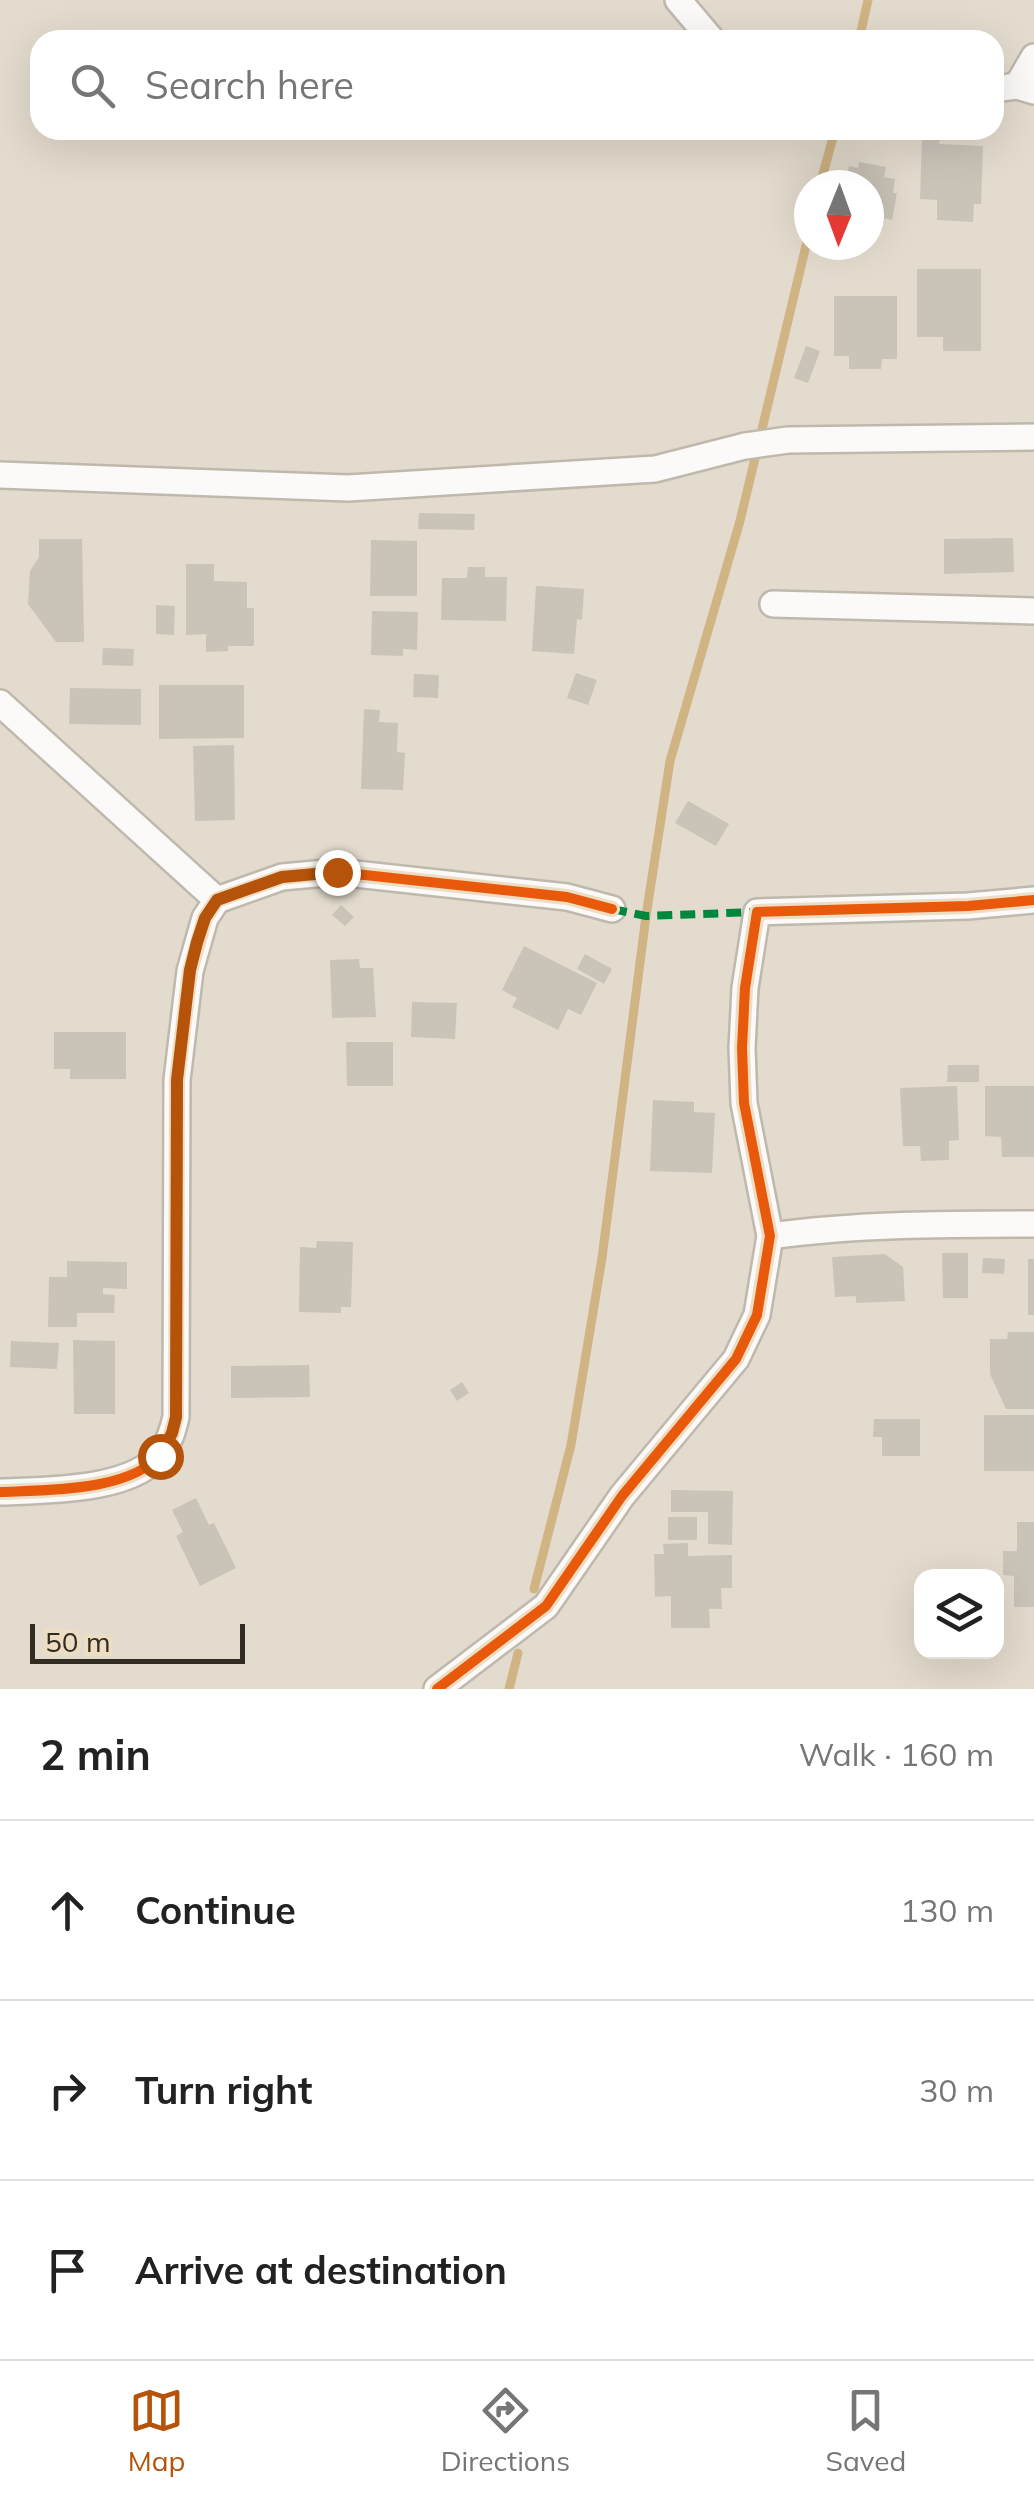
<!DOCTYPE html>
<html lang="en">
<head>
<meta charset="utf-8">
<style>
	body { margin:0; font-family:Mulish,sans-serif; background:#f6f6f6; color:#222 }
	.controls { position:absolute; right:30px; bottom:30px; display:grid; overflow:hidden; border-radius:20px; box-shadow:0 10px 40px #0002 }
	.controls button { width:90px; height:90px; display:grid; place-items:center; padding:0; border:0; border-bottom:2px solid #e0e0e0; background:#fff; color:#222; font:50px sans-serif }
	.compass { position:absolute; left:794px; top:170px; width:90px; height:90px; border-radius:50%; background:#fff; box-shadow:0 10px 40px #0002; rotate:181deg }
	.scale { position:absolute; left:30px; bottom:25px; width:215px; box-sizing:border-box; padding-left:10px; border:5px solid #332c22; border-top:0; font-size:28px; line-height:35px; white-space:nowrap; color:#332c22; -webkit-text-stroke:8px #edddc3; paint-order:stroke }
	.stop { position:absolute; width:30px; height:30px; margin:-22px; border:8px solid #b45309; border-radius:50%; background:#fff }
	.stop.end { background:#b45309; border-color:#fff; box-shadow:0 2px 10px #0008 }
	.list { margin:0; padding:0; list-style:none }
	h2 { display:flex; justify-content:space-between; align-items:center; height:130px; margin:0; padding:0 40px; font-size:42px }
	h2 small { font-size:32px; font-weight:400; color:#767676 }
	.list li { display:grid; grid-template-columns:65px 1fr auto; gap:30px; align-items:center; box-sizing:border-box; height:180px; padding:0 40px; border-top:2px solid #e0e0e0 }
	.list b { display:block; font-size:38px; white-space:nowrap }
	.list em { font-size:32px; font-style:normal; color:#767676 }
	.icon { flex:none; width:55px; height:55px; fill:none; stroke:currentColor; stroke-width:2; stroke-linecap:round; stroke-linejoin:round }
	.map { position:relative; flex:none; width:1034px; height:1689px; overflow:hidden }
	.search { position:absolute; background:#fff; box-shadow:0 10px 40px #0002; left:30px; right:30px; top:30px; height:110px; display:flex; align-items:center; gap:25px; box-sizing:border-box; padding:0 35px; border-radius:30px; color:#767676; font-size:38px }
	.sheet { height:670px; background:#fff }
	nav { display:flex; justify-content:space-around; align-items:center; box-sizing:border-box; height:140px; border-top:2px solid #e0e0e0; background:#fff; font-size:28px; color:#767676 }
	nav a { display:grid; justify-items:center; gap:5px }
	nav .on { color:#b45309 }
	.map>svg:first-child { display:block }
</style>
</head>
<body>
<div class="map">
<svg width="1034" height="1689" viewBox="0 0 1034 1689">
	<rect width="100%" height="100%" fill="#e3dbcd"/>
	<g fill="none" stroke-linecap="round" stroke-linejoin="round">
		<g stroke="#d1b484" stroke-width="9">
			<path d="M 859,40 L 868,0"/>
			<path d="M 820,185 L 835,130"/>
			<path d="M 534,1589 L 571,1445 L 602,1258 L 646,916 L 670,761 L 740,521 L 809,233"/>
			<path d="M 509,1689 L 518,1653"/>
		</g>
	</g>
	<g fill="#cac3b8">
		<path d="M 922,138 L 940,139 L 939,144 L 983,146 L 981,204 L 974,204 L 973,222 L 937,220 L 937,200 L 920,199 Z"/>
		<path d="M 859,162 L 886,167 L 884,177 L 895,179 L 893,193 L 897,193 L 892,220 L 884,218 L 881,231 L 869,229 L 869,185 L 845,185 L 849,166 L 858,168 Z"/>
		<path d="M 917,269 L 981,269 L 981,351 L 943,351 L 943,337 L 917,337 Z"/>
		<path d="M 834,296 L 897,296 L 897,359 L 882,359 L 881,369 L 849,369 L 849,356 L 834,356 Z"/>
		<path d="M 806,346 L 820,351 L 808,383 L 794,378 Z"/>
		<path d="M 419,513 L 475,514 L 474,530 L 418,529 Z"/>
		<path d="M 1013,538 L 1014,572 L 944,574 L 944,539 Z"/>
		<path d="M 39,539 L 82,539 L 84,642 L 56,642 L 28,604 L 30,571 L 39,557 Z"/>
		<path d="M 371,540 L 417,541 L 417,596 L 370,596 Z"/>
		<path d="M 186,564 L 214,564 L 214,581 L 247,582 L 247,608 L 254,608 L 254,646 L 228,646 L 228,651 L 206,652 L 206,634 L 186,635 Z"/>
		<path d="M 468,567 L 485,567 L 485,577 L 507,577 L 506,621 L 441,620 L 442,578 L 467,578 Z"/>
		<path d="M 536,586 L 584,589 L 582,620 L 577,619 L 574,654 L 532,651 Z"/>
		<path d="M 156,605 L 175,606 L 174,635 L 156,634 Z"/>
		<path d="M 372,611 L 418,612 L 417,650 L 403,649 L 403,656 L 371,655 Z"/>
		<path d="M 103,648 L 134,649 L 133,666 L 102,665 Z"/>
		<path d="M 576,673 L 597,680 L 588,705 L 567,698 Z"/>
		<path d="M 414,674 L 439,675 L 438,698 L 413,697 Z"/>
		<path d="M 159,685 L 244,685 L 244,738 L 159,739 Z"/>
		<path d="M 70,688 L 141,689 L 141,725 L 69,724 Z"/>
		<path d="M 364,709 L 380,710 L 379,722 L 398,723 L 397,752 L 405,753 L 403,790 L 361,789 Z"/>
		<path d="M 234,745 L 235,820 L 195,821 L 193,746 Z"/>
		<path d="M 688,801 L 729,824 L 716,846 L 675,823 Z"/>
		<path d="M 341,905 L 354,917 L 345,926 L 332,915 Z"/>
		<path d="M 524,946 L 597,983 L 581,1015 L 568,1009 L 558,1030 L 512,1007 L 517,998 L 502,990 Z"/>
		<path d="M 585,954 L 612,969 L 604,984 L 577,969 Z"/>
		<path d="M 359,959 L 360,968 L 373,968 L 376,1017 L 332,1018 L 330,960 Z"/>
		<path d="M 412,1002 L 457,1003 L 455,1039 L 411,1037 Z"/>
		<path d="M 54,1032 L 126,1032 L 126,1079 L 70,1079 L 70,1069 L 54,1069 Z"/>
		<path d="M 346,1042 L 393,1042 L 393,1086 L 347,1086 Z"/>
		<path d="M 948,1065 L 979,1065 L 979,1082 L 947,1082 Z"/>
		<path d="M 957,1086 L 959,1140 L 949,1141 L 949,1160 L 921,1161 L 920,1146 L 903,1146 L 900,1088 Z"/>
		<path d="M 985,1086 L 1034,1086 L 1034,1157 L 1002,1157 L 1001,1137 L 985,1136 Z"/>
		<path d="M 653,1100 L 694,1102 L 694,1112 L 715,1113 L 712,1173 L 650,1171 Z"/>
		<path d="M 317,1241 L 353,1242 L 351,1307 L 341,1307 L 341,1313 L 299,1312 L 300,1247 L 316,1248 Z"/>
		<path d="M 942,1253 L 968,1253 L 968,1298 L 943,1298 Z"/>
		<path d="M 885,1254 L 903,1267 L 905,1301 L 856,1303 L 856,1296 L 835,1297 L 832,1257 Z"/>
		<path d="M 983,1258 L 1005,1259 L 1004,1274 L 982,1273 Z"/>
		<rect x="1028" y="1259" width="6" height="56"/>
		<path d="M 67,1261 L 127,1262 L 127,1289 L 103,1288 L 103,1294 L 115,1295 L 114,1313 L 77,1313 L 77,1327 L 48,1327 L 49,1277 L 67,1277 Z"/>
		<path d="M 1008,1332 L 1034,1332 L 1034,1409 L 1006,1409 L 990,1374 L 990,1339 L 1007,1339 Z"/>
		<path d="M 73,1340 L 115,1341 L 115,1414 L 74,1414 Z"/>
		<path d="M 11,1341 L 59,1343 L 57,1369 L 10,1367 Z"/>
		<path d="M 309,1365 L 310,1397 L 231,1398 L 231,1366 Z"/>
		<path d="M 462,1382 L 469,1393 L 457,1401 L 450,1390 Z"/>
		<rect x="984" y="1415" width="50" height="56"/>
		<path d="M 874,1419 L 920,1419 L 920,1456 L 882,1456 L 882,1437 L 873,1437 Z"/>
		<path d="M 671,1490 L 733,1491 L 732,1545 L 708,1544 L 708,1512 L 671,1512 Z"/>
		<path d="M 196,1498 L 209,1525 L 214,1523 L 236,1568 L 200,1586 L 176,1536 L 183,1532 L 172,1510 Z"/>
		<rect x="668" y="1517" width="29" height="23"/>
		<path d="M 1017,1522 L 1034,1522 L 1034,1607 L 1014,1607 L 1014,1576 L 1003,1575 L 1003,1551 L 1017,1551 Z"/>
		<path d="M 688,1543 L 688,1556 L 732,1555 L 732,1588 L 721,1588 L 722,1609 L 709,1609 L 710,1628 L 671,1628 L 671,1596 L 655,1597 L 654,1554 L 664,1554 L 663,1544 Z"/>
	</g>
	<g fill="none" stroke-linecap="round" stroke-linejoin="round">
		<defs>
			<g id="minor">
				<path d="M 678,0 L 712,40"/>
				<path d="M 1017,86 L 1034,57"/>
				<path d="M 994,89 L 1017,86 L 1034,91"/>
				<path d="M 0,475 L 348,488 L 655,469 L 745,446 L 788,440 L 1034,437"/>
				<path d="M 773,604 L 1034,611"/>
				<path d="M 0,703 L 217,900"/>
				<path d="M 770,1236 C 858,1224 946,1224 1034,1224"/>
				<path d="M 0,1492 C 44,1490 134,1492 162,1452 C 170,1441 173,1430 176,1417 L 177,1080 L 190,971 L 205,918 L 217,900 L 282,877 L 337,872 L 567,897 L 612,909"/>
				<path d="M 437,1689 L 546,1606 L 622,1496 L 736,1359 L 757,1315 L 770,1236 L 744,1103 L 742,1048 L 745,988 L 757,912 L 968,906 L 1034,900"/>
			</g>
		</defs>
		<use href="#minor" stroke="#bfb8ad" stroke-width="30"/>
		<use href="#minor" stroke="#fbfaf8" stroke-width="25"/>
		<path stroke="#00873e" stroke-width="8" stroke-dasharray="15 8" stroke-linecap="butt" d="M 612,909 L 646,916 L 757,912"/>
		<defs>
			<g id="cycleway">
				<path d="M 0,1492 C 44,1490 134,1492 162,1452 C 170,1441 173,1430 176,1417 L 177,1080 L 190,971 L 205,918 L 217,900 L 282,877 L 337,872 L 567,897 L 612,909"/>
				<path d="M 437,1689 L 546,1606 L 622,1496 L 736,1359 L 757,1315 L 770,1236 L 744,1103 L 742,1048 L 745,988 L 757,912 L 968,906 L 1034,900"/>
			</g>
		</defs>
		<use href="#cycleway" stroke="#edddc3" stroke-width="16"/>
		<use href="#cycleway" stroke="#e8590c" stroke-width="10"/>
	</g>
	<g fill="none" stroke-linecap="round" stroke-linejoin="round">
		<path stroke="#b45309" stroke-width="12" d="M 160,1456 L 172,1433 L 176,1417 L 177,1080 L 190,970 L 197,942 L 205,918 L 217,900 L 282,877 L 337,872"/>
	</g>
</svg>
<div class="controls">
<button><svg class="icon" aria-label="layers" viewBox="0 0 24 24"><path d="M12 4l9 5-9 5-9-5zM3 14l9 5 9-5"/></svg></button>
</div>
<svg class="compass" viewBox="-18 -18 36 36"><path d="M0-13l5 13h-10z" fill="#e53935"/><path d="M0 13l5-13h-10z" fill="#767676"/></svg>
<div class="scale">50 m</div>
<div class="stop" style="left:160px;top:1456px"></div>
<div class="stop end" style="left:337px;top:872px"></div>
<div class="search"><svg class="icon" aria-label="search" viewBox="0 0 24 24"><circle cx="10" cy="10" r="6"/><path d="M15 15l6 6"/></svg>Search here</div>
</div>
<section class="sheet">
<h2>2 min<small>Walk · 160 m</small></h2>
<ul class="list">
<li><svg class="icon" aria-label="ahead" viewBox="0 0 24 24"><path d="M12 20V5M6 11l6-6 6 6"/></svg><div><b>Continue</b></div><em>130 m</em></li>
<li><svg class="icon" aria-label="right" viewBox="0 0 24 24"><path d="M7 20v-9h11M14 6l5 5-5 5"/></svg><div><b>Turn right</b></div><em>30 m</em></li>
<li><svg class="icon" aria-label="arrive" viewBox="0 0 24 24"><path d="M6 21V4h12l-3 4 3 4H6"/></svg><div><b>Arrive at destination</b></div></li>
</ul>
</section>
<nav>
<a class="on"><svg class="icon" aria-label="map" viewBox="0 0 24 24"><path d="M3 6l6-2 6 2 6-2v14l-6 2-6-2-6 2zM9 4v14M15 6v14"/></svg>Map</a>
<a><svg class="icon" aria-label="directions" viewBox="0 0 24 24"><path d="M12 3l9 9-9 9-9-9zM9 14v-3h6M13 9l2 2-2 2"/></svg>Directions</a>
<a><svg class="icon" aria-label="saved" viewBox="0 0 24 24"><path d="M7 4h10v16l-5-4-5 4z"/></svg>Saved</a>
</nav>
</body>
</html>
